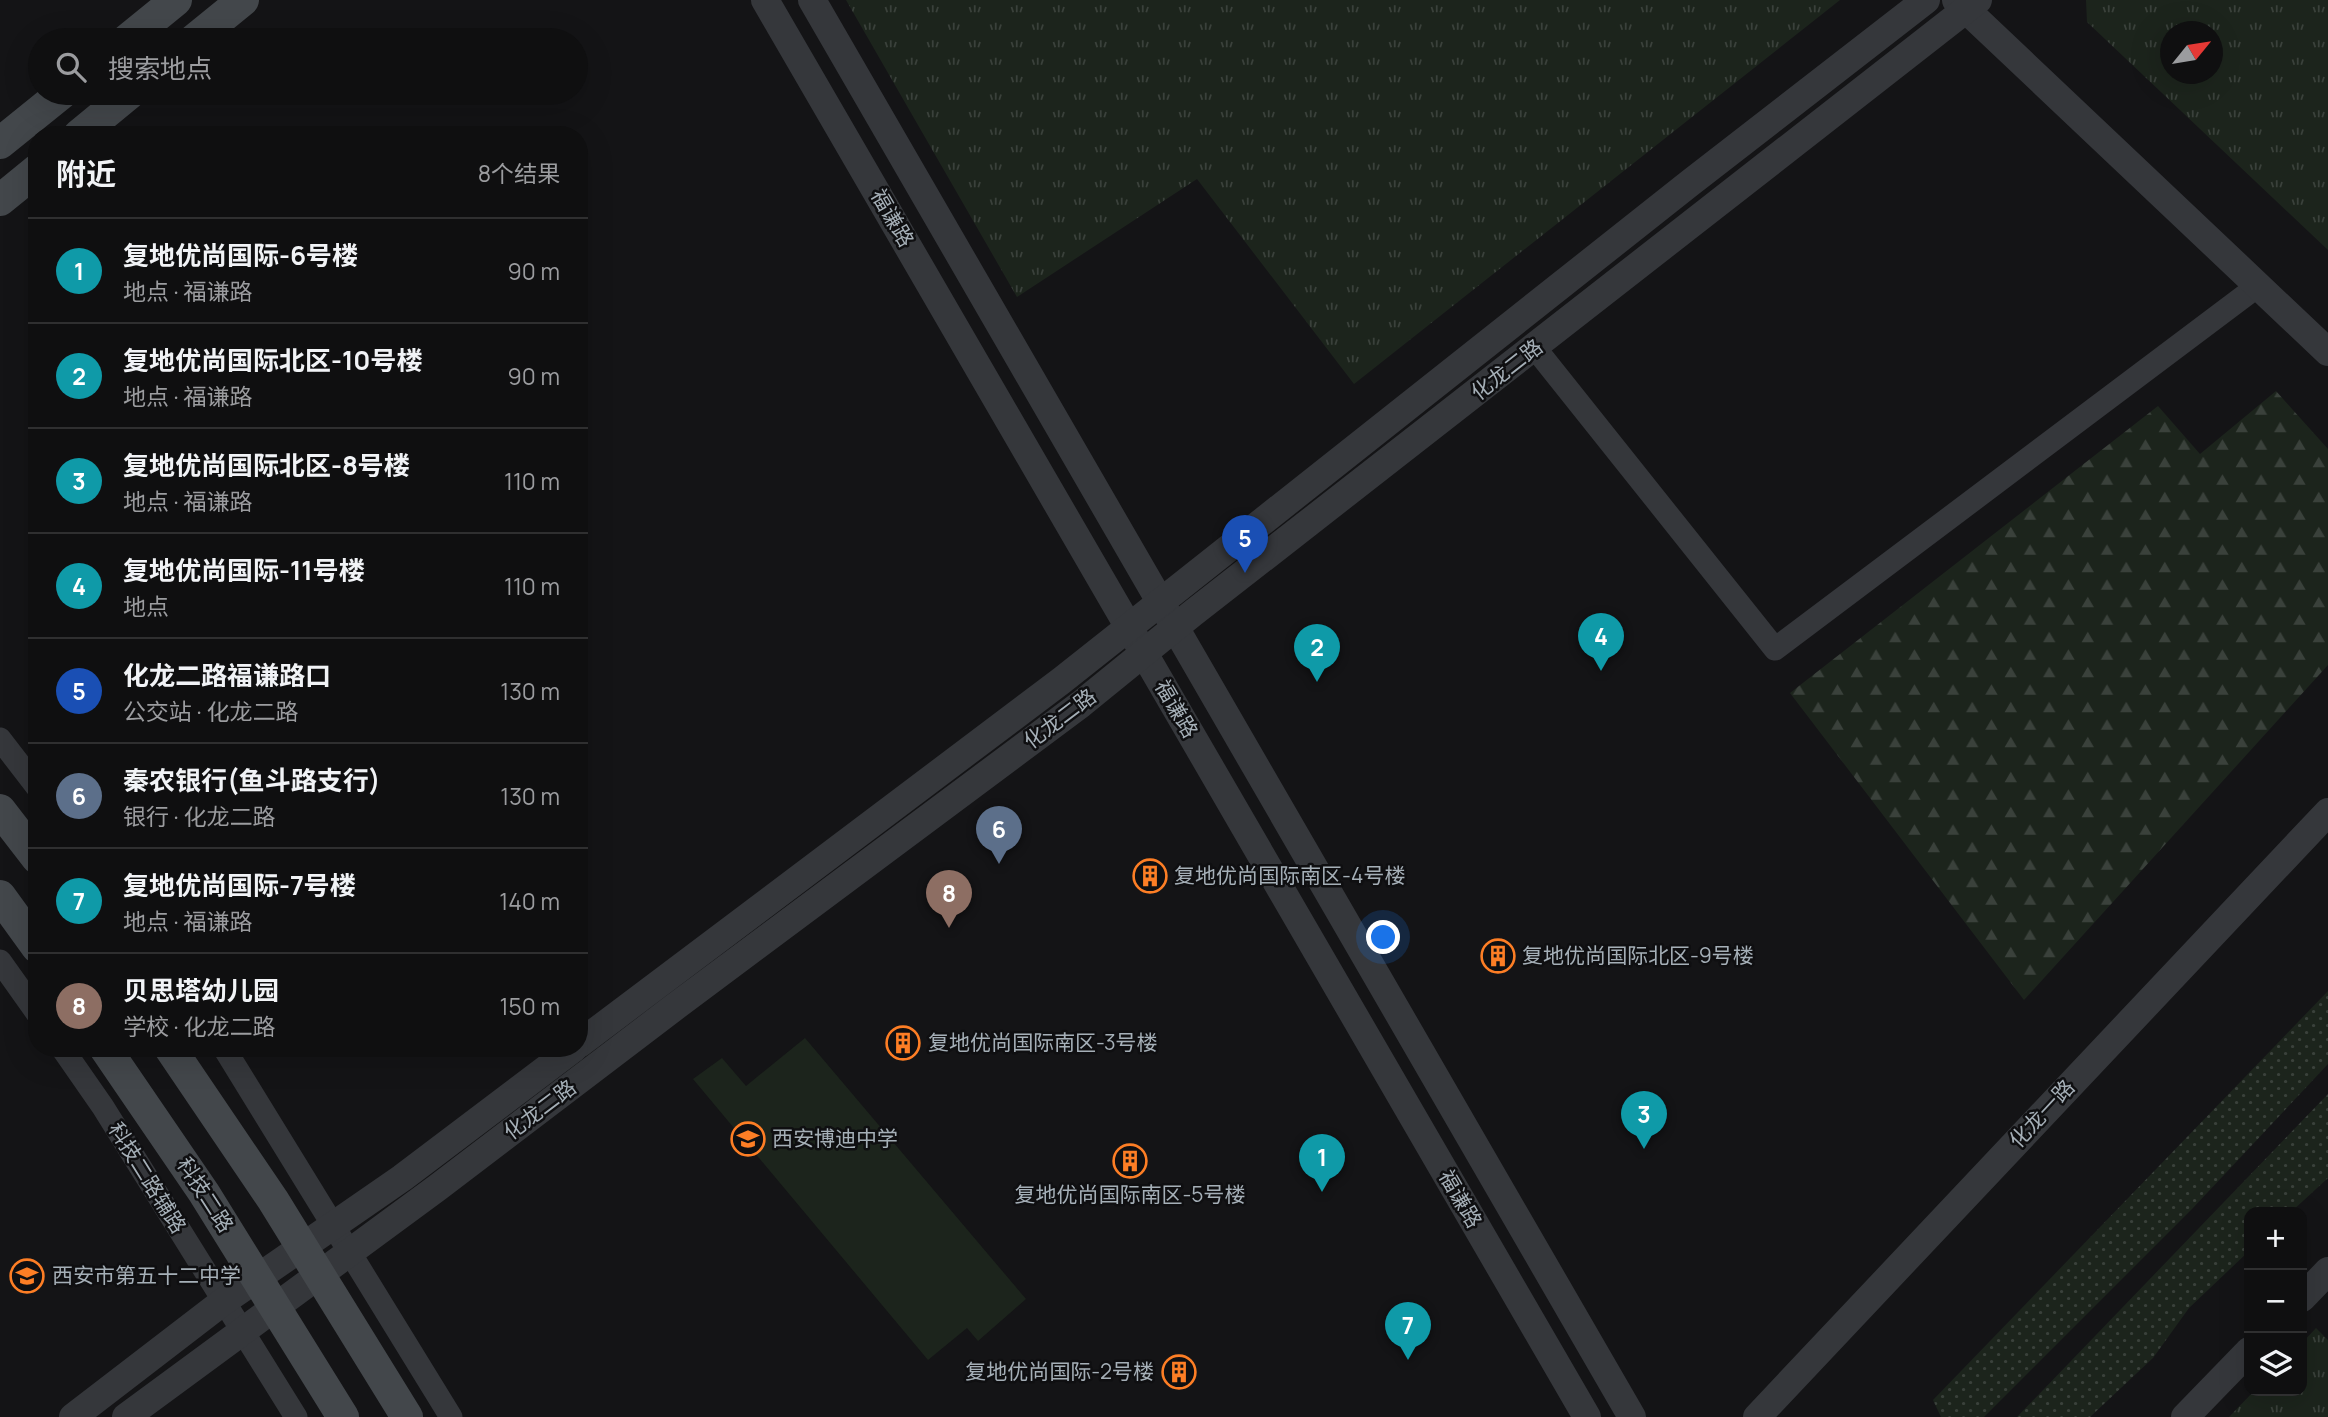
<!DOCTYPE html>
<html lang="zh">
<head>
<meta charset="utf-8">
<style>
	body { margin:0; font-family:Manrope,"Noto Sans SC",sans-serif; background:#181819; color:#f1f3f6 }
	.controls { position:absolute; right:21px; bottom:21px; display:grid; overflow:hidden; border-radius:14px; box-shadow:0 7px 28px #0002 }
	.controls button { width:63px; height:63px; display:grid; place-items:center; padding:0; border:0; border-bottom:2px solid #2f2f30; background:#0f0f10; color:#f1f3f6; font:35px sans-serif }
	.compass { position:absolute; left:2160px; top:21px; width:63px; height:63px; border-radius:50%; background:#0f0f10; box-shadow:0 7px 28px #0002; rotate:60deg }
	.you { position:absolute; left:1384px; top:938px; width:24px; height:24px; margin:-18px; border:5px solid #fff; border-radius:50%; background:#1a73e8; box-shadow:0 0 0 10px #1a73e833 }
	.badge { display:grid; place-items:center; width:46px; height:46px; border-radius:50%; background:#fd7e25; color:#fff; font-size:23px; font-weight:700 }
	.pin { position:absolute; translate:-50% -58px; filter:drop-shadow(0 2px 4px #0008) }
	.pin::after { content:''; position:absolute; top:37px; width:24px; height:21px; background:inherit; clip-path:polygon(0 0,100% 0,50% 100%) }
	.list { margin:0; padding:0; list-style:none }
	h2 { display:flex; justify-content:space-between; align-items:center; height:91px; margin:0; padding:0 28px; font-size:30px }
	h2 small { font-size:23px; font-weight:400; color:#9b9c9f }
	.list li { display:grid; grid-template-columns:46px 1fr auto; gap:21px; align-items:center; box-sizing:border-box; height:105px; padding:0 28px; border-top:2px solid #2f2f30 }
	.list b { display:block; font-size:26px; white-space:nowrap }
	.list p { margin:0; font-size:23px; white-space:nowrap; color:#9b9c9f }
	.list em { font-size:23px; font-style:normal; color:#9b9c9f }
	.icon { flex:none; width:38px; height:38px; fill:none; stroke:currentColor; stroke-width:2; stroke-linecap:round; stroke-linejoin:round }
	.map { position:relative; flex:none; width:2328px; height:1417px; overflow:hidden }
	.search { position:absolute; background:#0f0f10; box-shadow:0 7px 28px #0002; left:28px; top:28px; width:560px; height:77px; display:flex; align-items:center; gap:18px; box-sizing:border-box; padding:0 24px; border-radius:38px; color:#9b9c9f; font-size:26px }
	.panel { position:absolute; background:#0f0f10; box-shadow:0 7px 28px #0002; left:28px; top:126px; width:560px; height:931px; border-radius:28px }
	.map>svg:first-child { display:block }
</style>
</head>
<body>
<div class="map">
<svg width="2328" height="1417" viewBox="0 0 2328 1417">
	<defs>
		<pattern id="grass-tufts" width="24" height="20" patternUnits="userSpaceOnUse" patternTransform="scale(1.75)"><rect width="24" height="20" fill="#1c241c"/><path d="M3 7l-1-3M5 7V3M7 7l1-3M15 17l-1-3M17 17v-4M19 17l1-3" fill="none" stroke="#3a413b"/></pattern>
		<pattern id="forest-firs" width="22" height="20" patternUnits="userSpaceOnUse" patternTransform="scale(1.75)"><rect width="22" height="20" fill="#1c241c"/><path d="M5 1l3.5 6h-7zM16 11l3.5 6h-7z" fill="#3a413b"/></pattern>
		<pattern id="park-dots" width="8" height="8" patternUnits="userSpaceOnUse" patternTransform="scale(1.75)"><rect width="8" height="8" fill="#1c241c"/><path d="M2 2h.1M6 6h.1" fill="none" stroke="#3a413b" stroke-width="1.8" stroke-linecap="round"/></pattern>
	</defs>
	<rect width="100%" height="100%" fill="#141416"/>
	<g fill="url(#grass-tufts)" fill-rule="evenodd">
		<path d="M 846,0 L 1840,0 L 1354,384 L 1197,179 L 1017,297 Z"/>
		<path d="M 2086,0 L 2328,0 L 2328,250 L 2087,22 ZM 2170,32 L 2212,32 L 2212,74 L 2170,74 Z"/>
		<path d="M 2316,1328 L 2328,1340 L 2328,1417 L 2229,1417 L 2254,1391 L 2302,1391 L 2302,1343 Z"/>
	</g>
	<path fill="url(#forest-firs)" d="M 2276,391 L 2328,449 L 2328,665 L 2024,1000 L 1790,693 L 2158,406 L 2200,454 Z"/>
	<g fill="url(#park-dots)">
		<path d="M 2328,991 L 2328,1064 L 2192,1209 L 1984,1417 L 1941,1417 L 1933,1400 Z"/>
		<path d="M 2328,1094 L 2328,1178 L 2291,1212 L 2249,1212 L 2249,1251 L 2189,1308 L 2153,1358 L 2090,1417 L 2017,1417 Z"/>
	</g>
	<path fill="#1c241c" d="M 805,1038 L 1026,1299 L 978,1341 L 967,1328 L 928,1360 L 693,1079 L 722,1058 L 746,1086 Z"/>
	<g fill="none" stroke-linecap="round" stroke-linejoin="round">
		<g stroke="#35373b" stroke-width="23">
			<path d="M 1535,348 L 1775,649 L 2259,285"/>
			<path d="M 0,739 L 37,787"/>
			<path d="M 0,961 L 37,1013"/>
			<path d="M 62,1048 L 103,1107 L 296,1417"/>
			<path d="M 224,1048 L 451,1417"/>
		</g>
		<g stroke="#35373b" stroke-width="28">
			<path d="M 765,0 L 1587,1417"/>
			<path d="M 812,0 L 1632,1417"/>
			<path d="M 1956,0 L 2328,352"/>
			<path d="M 579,1044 L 1061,681 L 1690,183 L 1926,0"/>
			<path d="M 2302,1298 L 2328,1271"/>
			<path d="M 73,1417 L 224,1301 L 402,1178 L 574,1048"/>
			<path d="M 126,1417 L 437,1188 L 672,1009 L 1081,704 L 1193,613 L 1978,0"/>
			<path d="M 1757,1417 L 2328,812"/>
			<path d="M 2185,1417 L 2249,1351"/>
		</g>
		<g stroke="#43474b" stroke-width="32">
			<path d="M 127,40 L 176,0"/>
			<path d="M 194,40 L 243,0"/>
			<path d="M 79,135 L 130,93"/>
			<path d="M 0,143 L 62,93"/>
			<path d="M 0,200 L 37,170"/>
			<path d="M 0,810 L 37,858"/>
			<path d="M 0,896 L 37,947"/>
			<path d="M 105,1048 L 204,1193 L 343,1417"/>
			<path d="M 170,1048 L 273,1200 L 407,1417"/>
		</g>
	</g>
	<defs>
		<symbol id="building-ring" viewBox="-11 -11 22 22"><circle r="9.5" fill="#0f0f11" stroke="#fd7e25" stroke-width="1.5"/><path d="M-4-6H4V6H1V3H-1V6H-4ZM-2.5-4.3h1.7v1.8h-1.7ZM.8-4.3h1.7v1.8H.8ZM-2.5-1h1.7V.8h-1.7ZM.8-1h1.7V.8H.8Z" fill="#fd7e25"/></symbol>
		<symbol id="school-ring" viewBox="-11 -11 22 22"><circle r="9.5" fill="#0f0f11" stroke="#fd7e25" stroke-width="1.5"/><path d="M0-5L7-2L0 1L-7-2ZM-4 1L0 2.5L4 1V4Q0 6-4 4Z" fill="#fd7e25"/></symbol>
	</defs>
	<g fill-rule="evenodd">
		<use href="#building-ring" x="1131" y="857" width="38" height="38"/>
		<use href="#building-ring" x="1479" y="937" width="38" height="38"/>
		<use href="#building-ring" x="884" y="1024" width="38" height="38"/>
		<use href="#school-ring" x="729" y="1120" width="38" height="38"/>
		<use href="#building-ring" x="1111" y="1142" width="38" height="38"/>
		<use href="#school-ring" x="8" y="1257" width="38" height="38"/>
		<use href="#building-ring" x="1160" y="1353" width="38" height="38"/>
	</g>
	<g text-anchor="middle" stroke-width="5" stroke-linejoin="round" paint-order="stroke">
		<g font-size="21" fill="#a5afb7" stroke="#0f0f11">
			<text transform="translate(892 218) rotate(60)" y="7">福谦路</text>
			<text transform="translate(1507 370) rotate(-38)" y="7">化龙二路</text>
			<text transform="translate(1176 709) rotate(60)" y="7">福谦路</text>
			<text transform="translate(1060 719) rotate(-37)" y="7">化龙二路</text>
			<text transform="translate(540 1110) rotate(-37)" y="7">化龙二路</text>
			<text transform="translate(2042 1114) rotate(-47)" y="7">化龙一路</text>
			<text transform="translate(147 1178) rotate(58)" y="7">科技二路辅路</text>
			<text transform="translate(205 1195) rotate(57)" y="7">科技二路</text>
			<text transform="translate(1460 1199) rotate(60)" y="7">福谦路</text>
		</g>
		<g font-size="21" fill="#a5afb7" stroke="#0f0f11" text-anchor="start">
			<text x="1174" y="883">复地优尚国际南区-4号楼</text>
			<text x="1522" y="963">复地优尚国际北区-9号楼</text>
			<text x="928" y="1050">复地优尚国际南区-3号楼</text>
			<text x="772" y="1146">西安博迪中学</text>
			<text x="1130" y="1202" text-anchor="middle">复地优尚国际南区-5号楼</text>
			<text x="52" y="1283">西安市第五十二中学</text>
			<text x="1154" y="1379" text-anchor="end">复地优尚国际-2号楼</text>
		</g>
	</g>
</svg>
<div class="controls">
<button>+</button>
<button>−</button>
<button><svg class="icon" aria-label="layers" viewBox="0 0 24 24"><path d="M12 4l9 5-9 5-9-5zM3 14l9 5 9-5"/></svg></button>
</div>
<svg class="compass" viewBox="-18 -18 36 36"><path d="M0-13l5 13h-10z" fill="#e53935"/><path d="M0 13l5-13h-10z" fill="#9b9c9f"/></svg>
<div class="you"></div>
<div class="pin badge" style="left:1322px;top:1192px;background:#0f9aa8">1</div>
<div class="pin badge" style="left:1317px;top:682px;background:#0f9aa8">2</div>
<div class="pin badge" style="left:1644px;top:1149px;background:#0f9aa8">3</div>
<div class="pin badge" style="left:1601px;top:671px;background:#0f9aa8">4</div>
<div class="pin badge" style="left:1245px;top:573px;background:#1a4fb4">5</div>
<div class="pin badge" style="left:999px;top:864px;background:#5c6f8a">6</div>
<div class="pin badge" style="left:1408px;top:1360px;background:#0f9aa8">7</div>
<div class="pin badge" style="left:949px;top:928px;background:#8d6e63">8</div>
<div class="search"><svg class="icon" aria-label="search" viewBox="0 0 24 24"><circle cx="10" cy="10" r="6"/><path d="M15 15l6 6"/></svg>搜索地点</div>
<section class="panel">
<h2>附近<small>8个结果</small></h2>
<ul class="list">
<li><span class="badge" style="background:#0f9aa8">1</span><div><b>复地优尚国际-6号楼</b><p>地点 · 福谦路</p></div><em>90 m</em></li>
<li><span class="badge" style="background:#0f9aa8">2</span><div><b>复地优尚国际北区-10号楼</b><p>地点 · 福谦路</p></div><em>90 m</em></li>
<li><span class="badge" style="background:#0f9aa8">3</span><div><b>复地优尚国际北区-8号楼</b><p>地点 · 福谦路</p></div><em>110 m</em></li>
<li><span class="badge" style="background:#0f9aa8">4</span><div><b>复地优尚国际-11号楼</b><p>地点</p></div><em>110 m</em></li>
<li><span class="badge" style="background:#1a4fb4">5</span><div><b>化龙二路福谦路口</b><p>公交站 · 化龙二路</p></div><em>130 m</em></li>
<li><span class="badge" style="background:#5c6f8a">6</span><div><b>秦农银行(鱼斗路支行)</b><p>银行 · 化龙二路</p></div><em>130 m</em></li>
<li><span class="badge" style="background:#0f9aa8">7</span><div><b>复地优尚国际-7号楼</b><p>地点 · 福谦路</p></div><em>140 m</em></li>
<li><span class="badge" style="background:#8d6e63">8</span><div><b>贝思塔幼儿园</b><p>学校 · 化龙二路</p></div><em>150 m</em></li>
</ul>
</section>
</div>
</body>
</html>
